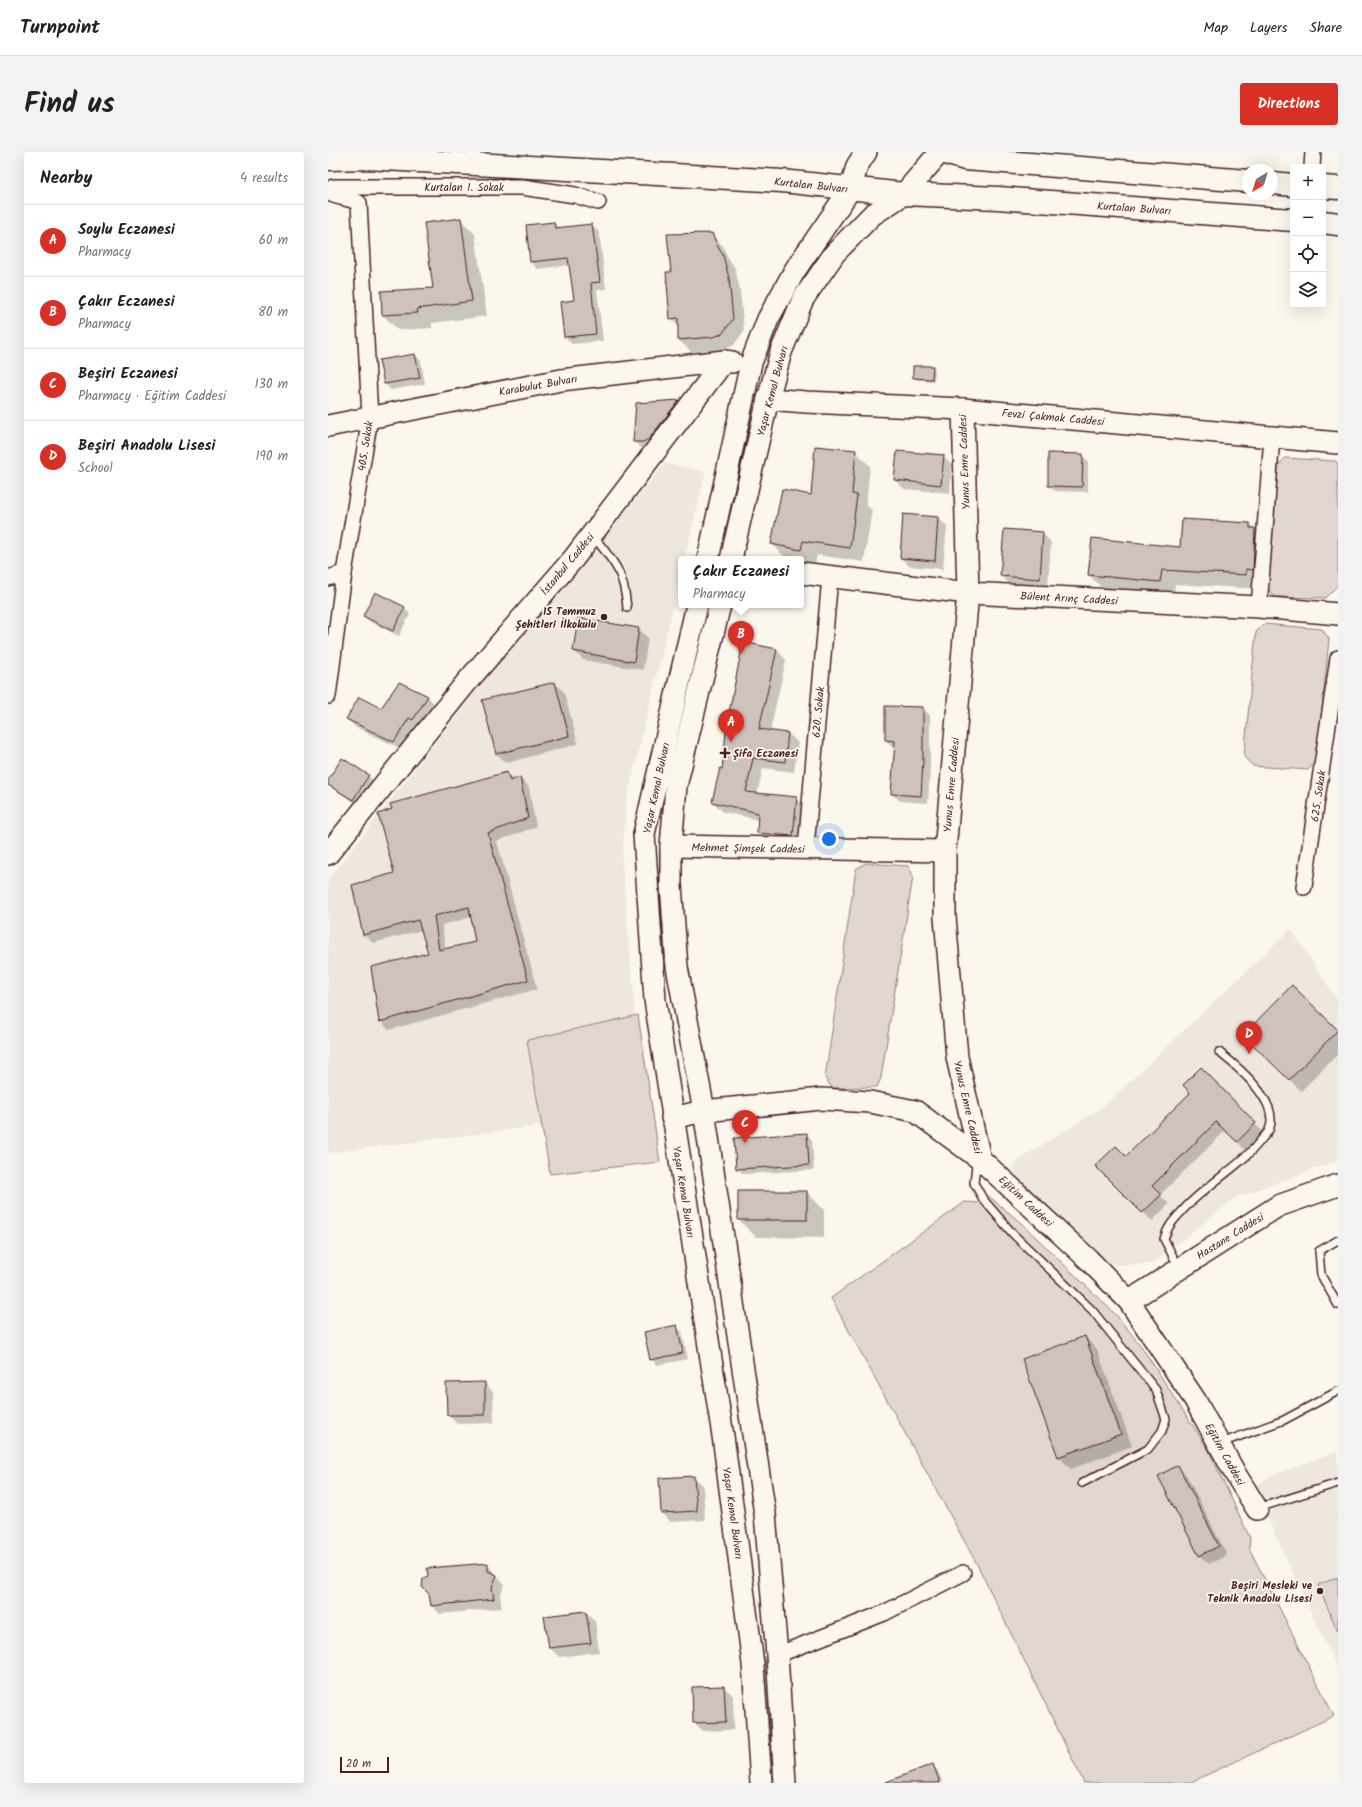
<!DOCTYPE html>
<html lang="en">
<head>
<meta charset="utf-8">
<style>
	body { margin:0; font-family:Kalam,sans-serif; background:#f2f2f2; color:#222 }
	.controls { position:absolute; right:12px; top:12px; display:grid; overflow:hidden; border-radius:4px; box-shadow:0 4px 16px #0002 }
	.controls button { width:36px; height:36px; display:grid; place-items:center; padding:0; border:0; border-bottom:1px solid #e0e0e0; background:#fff; color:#222; font:20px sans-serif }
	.compass { position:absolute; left:914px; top:12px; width:36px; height:36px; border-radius:50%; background:#fff; box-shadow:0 4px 16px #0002; rotate:218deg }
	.scale { position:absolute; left:12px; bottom:10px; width:49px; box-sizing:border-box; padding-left:4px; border:2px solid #4a1f2b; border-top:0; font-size:11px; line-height:14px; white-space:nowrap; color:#4a1f2b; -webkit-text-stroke:3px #fbf7ec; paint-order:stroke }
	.you { position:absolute; left:501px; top:687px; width:14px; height:14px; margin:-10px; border:3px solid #fff; border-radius:50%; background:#1a73e8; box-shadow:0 0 0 6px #1a73e833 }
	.badge { display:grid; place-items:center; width:26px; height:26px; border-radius:50%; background:#d93025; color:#fff; font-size:13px; font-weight:700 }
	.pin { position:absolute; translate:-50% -33px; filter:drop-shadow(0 1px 2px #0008) }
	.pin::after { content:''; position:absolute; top:21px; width:14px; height:12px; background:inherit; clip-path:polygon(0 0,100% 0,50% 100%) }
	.popup { position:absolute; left:350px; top:404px; width:126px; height:52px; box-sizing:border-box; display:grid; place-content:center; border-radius:4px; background:#fff; filter:drop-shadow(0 1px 3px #0005); font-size:13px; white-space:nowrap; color:#767676 }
	.popup b { font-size:15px; color:#222 }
	.popup::after { content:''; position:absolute; left:50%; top:100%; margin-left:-8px; border:8px solid transparent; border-top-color:#fff }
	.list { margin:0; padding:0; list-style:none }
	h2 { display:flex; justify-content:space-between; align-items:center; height:52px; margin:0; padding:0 16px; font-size:17px }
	h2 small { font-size:13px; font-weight:400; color:#767676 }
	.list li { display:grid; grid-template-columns:26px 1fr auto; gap:12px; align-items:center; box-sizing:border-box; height:72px; padding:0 16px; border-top:1px solid #e0e0e0 }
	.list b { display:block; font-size:15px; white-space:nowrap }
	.list p { margin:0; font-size:13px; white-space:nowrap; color:#767676 }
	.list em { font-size:13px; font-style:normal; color:#767676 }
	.icon { flex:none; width:22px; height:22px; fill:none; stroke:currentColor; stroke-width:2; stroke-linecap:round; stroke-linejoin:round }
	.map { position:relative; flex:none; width:1010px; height:1631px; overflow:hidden; border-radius:4px }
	header { display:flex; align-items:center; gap:24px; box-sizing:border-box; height:56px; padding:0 20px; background:#fff; border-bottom:1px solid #e0e0e0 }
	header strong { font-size:19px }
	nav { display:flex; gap:22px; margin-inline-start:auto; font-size:14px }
	.intro { display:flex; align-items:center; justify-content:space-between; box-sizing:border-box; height:96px; padding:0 24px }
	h1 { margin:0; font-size:28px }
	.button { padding:10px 18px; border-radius:4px; background:#d93025; color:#fff; font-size:14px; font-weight:700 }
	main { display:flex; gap:24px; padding:0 24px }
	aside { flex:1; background:#fff; border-radius:4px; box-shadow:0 4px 16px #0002 }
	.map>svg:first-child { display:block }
</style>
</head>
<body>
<header>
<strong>Turnpoint</strong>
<nav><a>Map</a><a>Layers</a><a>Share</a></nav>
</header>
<div class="intro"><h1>Find us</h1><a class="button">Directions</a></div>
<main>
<aside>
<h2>Nearby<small>4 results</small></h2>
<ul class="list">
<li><span class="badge">A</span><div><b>Soylu Eczanesi</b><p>Pharmacy</p></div><em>60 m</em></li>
<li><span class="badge">B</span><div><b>Çakır Eczanesi</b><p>Pharmacy</p></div><em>80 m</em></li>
<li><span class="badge">C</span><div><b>Beşiri Eczanesi</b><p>Pharmacy · Eğitim Caddesi</p></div><em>130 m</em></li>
<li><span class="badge">D</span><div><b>Beşiri Anadolu Lisesi</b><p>School</p></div><em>190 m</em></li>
</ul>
</aside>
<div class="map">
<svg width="1010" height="1631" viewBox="0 0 1010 1631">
	<rect width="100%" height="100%" fill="#fbf7ec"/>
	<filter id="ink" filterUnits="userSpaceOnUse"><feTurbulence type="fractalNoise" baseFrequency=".025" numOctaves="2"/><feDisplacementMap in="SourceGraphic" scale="8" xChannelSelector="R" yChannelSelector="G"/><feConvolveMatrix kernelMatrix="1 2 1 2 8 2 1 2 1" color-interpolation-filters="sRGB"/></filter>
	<g filter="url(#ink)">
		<g fill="#eee7de">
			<path d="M 337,311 L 378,320 L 356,407 L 353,407 L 353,421 L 298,651 L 294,711 L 305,833 L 312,961 L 0,1001 L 0,728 L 171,509 L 262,403 Z"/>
			<path d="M 963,777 L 1010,849 L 1010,1008 L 907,1046 L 824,1112 L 785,1113 L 682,1023 L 687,1010 L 776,954 Z"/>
			<path d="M 1010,1299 L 1010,1518 L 937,1361 L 926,1334 L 947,1322 Z"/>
		</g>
		<g fill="#e2d7d0" stroke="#967b7e">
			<path d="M 957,306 L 1007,309 L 1010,311 L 1010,433 L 997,446 L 947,445 L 939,436 L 947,317 Z"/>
			<path d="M 936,472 L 994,477 L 1001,487 L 989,608 L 980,618 L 925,614 L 916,605 L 928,480 Z"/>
			<path d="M 538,711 L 580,714 L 585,724 L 553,926 L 549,935 L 504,936 L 497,926 L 528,717 Z"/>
			<path d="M 310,863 L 332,1010 L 222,1022 L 199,888 Z"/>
			<path d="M 661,1044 L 692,1070 L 788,1163 L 813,1194 L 880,1297 L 922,1386 L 921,1396 L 1006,1564 L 861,1631 L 756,1631 L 650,1414 L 503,1146 L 637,1050 L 649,1051 Z"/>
			<path d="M 1010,1425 L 1010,1480 L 990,1433 Z"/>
		</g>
		<g fill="#0003" fill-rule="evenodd">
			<path d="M 132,67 L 147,82 L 159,164 L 104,171 L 104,176 L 70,178 L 55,163 L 106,137 Z"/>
			<path d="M 226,71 L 232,77 L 264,73 L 271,80 L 278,137 L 269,138 L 275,189 L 244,192 L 237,185 L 247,149 L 242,113 L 210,117 L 203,110 Z"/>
			<path d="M 383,82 L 395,94 L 401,108 L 407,116 L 412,139 L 416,179 L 406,193 L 397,197 L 363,200 L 351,188 L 351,174 L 343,166 L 344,121 Z"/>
			<path d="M 87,203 L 93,209 L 97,232 L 63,238 L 57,232 L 53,209 Z"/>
			<path d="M 604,215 L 607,218 L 606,229 L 589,228 L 586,225 Z"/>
			<path d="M 351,249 L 356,255 L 321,296 L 312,295 L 306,290 L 309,252 Z"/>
			<path d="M 527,299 L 542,314 L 538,353 L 544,358 L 536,410 L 489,403 L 487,412 L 473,410 L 473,407 L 459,407 L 444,392 L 484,345 Z"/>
			<path d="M 754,303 L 760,309 L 760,340 L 727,339 L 721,333 Z"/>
			<path d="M 615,304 L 624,313 L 622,341 L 576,337 L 567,328 Z"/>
			<path d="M 610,366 L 619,374 L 615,417 L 581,414 L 573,406 Z"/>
			<path d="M 922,372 L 941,391 L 932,437 L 847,432 L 846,444 L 775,437 L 761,423 L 853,396 Z"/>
			<path d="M 714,381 L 723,390 L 720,435 L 682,433 L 673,424 Z"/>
			<path d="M 76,456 L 82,462 L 71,484 L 42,470 L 36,464 Z"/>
			<path d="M 311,477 L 320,486 L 315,518 L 255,508 L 246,499 Z"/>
			<path d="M 449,498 L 458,508 L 442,579 L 460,581 L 470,591 L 466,620 L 435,616 L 429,643 L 468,646 L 478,656 L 475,694 L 439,690 L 430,680 L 431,668 L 395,660 L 385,650 L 395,618 Z"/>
			<path d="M 71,531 L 100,545 L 107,553 L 93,575 L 89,573 L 74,597 L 27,575 L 19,567 L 53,558 Z"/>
			<path d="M 227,531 L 236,540 L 250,592 L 178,611 L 169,602 L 155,549 Z"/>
			<path d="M 595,556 L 602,563 L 602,617 L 600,651 L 572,649 L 564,642 L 567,596 L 565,596 L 558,588 Z"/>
			<path d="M 179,621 L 186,628 L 192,626 L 201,635 L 208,675 L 169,689 L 209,837 L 61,878 L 52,869 L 101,802 L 94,778 L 45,791 L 36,782 L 67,721 ZM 144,765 L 148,790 L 118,798 L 114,773 Z"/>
			<path d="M 40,624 L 46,629 L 31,653 L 5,637 L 0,632 L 0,630 Z"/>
			<path d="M 965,834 L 1010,878 L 1010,902 L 973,939 L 928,895 Z"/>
			<path d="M 873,917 L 936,981 L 918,999 L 898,978 L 832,1043 L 841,1052 L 824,1069 L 769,1014 L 798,1006 L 864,941 Z"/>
			<path d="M 478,982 L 484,988 L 486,1018 L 415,1022 L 409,1016 Z"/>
			<path d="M 479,1040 L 496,1058 L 496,1086 L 428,1085 L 411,1068 Z"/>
			<path d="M 348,1174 L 354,1180 L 360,1207 L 329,1213 L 323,1207 Z"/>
			<path d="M 757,1185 L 769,1197 L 804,1294 L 743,1317 L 731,1305 Z"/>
			<path d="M 156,1231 L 165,1240 L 166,1271 L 129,1272 L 120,1263 L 119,1232 Z"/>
			<path d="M 850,1315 L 859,1324 L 899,1403 L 881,1412 L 872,1404 Z"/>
			<path d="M 366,1325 L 375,1334 L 377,1368 L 343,1370 L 334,1361 L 332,1327 Z"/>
			<path d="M 159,1412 L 177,1433 L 172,1444 L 174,1456 L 112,1462 L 103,1453 Z"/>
			<path d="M 258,1460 L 267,1469 L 271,1500 L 231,1505 L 222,1496 L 218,1465 Z"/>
			<path d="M 396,1535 L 405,1544 L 406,1578 L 375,1579 L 366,1570 Z"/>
			<path d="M 604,1613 L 610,1619 L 615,1631 L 583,1631 Z"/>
		</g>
		<g fill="#cfc2bc" stroke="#4a1f2b" fill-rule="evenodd">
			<path d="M 133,66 L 144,149 L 89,157 L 90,161 L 54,163 L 53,139 L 105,136 L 96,71 Z"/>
			<path d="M 226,70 L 227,76 L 264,72 L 272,130 L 263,131 L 268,182 L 236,185 L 232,150 L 246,148 L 240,106 L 202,110 L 198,73 Z"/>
			<path d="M 384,81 L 390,95 L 395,103 L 401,126 L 405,167 L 394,182 L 385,185 L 350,188 L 350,166 L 342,167 L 338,120 L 343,120 L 339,82 Z"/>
			<path d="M 87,202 L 92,226 L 56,232 L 51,208 Z"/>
			<path d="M 585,214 L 605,214 L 604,227 L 585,226 Z"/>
			<path d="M 351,248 L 321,287 L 315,290 L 305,290 L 308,251 Z"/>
			<path d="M 487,294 L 528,298 L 524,342 L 529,343 L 522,396 L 475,389 L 473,398 L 443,392 L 454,337 L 483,343 Z"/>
			<path d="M 569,299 L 616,303 L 613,333 L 566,328 Z"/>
			<path d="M 720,301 L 755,302 L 754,335 L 720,334 Z"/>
			<path d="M 575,362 L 610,365 L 607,409 L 572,406 Z"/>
			<path d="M 854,367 L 922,371 L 922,376 L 927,376 L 925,418 L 918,417 L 918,423 L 834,418 L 832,430 L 760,423 L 764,386 L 852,395 Z"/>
			<path d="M 676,377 L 715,380 L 712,427 L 672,424 Z"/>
			<path d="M 47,440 L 77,455 L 65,479 L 35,464 Z"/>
			<path d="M 250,466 L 311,476 L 306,510 L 245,499 Z"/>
			<path d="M 415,490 L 449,497 L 431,577 L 460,581 L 457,610 L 425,606 L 418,640 L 469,645 L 465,684 L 429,681 L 430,661 L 384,650 L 392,616 L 394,617 L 399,571 Z"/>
			<path d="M 71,530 L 100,544 L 85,568 L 81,566 L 66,590 L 18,567 L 31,545 L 53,556 Z"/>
			<path d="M 227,530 L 241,584 L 168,602 L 154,548 Z"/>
			<path d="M 557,554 L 595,555 L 595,609 L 593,644 L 563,642 L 567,589 L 557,588 Z"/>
			<path d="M 14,606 L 41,623 L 25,648 L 0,633 L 0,628 Z"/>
			<path d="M 179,620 L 182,629 L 192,625 L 200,666 L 160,681 L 200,828 L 51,870 L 43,815 L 100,801 L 90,768 L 35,783 L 24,733 L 66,721 L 50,662 L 64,657 L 62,652 ZM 141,755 L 147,790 L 111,798 L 106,764 Z"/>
			<path d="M 964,833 L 1010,878 L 961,928 L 915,883 Z"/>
			<path d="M 873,915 L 928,971 L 909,990 L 888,970 L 824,1034 L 833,1043 L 814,1061 L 767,1014 L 788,994 L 798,1004 L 862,941 L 855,933 Z"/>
			<path d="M 479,981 L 481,1013 L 408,1017 L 406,986 Z"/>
			<rect x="410" y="1039" width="69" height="29"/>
			<path d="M 349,1173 L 355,1201 L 322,1208 L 316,1180 Z"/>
			<path d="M 757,1184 L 793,1282 L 730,1305 L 694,1207 Z"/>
			<path d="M 157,1230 L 157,1263 L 119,1263 L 118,1231 Z"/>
			<path d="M 850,1313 L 891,1394 L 871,1404 L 830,1324 Z"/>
			<path d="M 366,1324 L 369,1359 L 333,1361 L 331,1326 Z"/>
			<path d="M 160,1411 L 160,1419 L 169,1423 L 164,1435 L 166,1447 L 103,1454 L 101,1442 L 94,1435 L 95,1427 L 100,1424 L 99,1416 Z"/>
			<path d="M 258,1459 L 263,1491 L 221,1496 L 216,1464 Z"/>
			<path d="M 396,1534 L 398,1570 L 365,1571 L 364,1535 Z"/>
			<path d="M 605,1612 L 612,1631 L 558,1631 L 558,1630 Z"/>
		</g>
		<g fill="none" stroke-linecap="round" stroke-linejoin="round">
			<defs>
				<g id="lane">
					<path d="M 265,384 C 287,411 296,420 299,456"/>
					<path d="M 651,1009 L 648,1013 L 646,1031 L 655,1047 L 685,1082 L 764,1158 L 828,1238 L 838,1267 L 834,1279 L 820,1297 L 754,1331"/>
					<path d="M 1010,1088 L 991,1099 L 993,1123 L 1010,1153"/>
					<path d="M 851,1116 L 836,1087 C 840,1073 846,1068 856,1057 C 879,1032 912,1015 933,988 C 935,985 939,982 941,978 C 953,950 910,915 891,900"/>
					<path d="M 893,1291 L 956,1268 L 1010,1239"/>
					<path d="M 930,1356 L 1010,1331"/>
				</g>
				<g id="street">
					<path d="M 984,15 L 985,0"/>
					<path d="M 5,35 L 194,35 L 247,43 L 270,50"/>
					<path d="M 0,40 C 10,47 19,44 31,51 L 42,266 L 16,421 L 0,544"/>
					<path d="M 0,426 L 16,421"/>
					<path d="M 931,455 L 944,285"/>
					<path d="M 478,696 L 502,425"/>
					<path d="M 976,735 L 1010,506"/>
					<path d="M 449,1503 L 556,1461 L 635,1421"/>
				</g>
				<g id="secondary">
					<path d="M 440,247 L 478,250 L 635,257 L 1010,291"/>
					<path d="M 635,257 L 640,441 L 617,699 L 617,765 L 629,905 L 652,1007"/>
					<path d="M 0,274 L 233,228 L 396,209 L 404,210"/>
					<path d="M 380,407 L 423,211 L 440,167 L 467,118 L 523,36 L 529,14 L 538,0"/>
					<path d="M 403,407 L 440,247 L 453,200 L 475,147 L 507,101 L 544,63 L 576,42 L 612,0"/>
					<path d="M 473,421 L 640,441 L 931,455 L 1010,462"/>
					<path d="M 369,453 L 316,682 L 327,848 L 395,1284 L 425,1512 L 433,1631"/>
					<path d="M 392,453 L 348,634 L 343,694 L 343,733 L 349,815 L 376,959 L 437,1362 L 449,1503 L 457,1631"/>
					<path d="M 343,694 L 617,699"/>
					<path d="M 0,702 L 138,531 L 246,406 L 396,209"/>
					<path d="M 344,966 L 376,959 L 493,947 L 542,950 L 587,959 L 652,1007 L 760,1107 L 801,1149 L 867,1248 L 908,1323 L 929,1357"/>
					<path d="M 801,1149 L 950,1054 L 1010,1033"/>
				</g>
				<g id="highway">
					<path d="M 614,0 L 637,7 L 920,29"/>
					<path d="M 0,7 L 38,6 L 454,29 L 576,42 L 670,46 L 965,68"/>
					<path d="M 944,31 L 965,33"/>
					<path d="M 995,35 L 1010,36"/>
					<path d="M 995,70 L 1010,72"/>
				</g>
			</defs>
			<use href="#lane" stroke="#4a1f2b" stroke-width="10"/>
			<use href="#street" stroke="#4a1f2b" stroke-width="18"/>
			<use href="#secondary" stroke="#4a1f2b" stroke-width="24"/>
			<use href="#highway" stroke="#4a1f2b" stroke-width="25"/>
			<use href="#lane" stroke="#fbf7ec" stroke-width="7"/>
			<use href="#street" stroke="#fbf7ec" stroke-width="15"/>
			<use href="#secondary" stroke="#fbf7ec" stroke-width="21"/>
			<use href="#highway" stroke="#fbf7ec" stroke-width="22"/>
		</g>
	</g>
	<g fill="#4a1f2b" stroke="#fbf7ec" stroke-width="1.5">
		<circle cx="276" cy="465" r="4"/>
		<path d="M395 595h4v4h4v4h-4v4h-4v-4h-4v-4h4z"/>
		<circle cx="992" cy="1439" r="4"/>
	</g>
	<g text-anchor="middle" stroke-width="3.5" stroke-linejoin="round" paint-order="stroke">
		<g font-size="11" fill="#4a1f2b" stroke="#fbf7ec">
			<text transform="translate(483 33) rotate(6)" y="4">Kurtalan Bulvarı</text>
			<text x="136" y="39">Kurtalan 1. Sokak</text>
			<text transform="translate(806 56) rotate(4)" y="4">Kurtalan Bulvarı</text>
			<text transform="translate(210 233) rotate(-10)" y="4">Karabulut Bulvarı</text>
			<text transform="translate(444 239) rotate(-75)" y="4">Yaşar Kemal Bulvarı</text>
			<text transform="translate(725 265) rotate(5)" y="4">Fevzi Çakmak Caddesi</text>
			<text transform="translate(37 294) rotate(-81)" y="4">405. Sokak</text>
			<text transform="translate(636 310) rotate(-92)" y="4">Yunus Emre Caddesi</text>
			<text transform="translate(239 412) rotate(-50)" y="4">İstanbul Caddesi</text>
			<text transform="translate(741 446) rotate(3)" y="4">Bülent Arınç Caddesi</text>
			<text transform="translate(490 560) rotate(-85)" y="4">620. Sokak</text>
			<text transform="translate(623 633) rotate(-85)" y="4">Yunus Emre Caddesi</text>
			<text transform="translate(328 636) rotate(-78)" y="4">Yaşar Kemal Bulvarı</text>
			<text transform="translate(990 644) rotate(-82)" y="4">625. Sokak</text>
			<text transform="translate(420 696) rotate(1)" y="4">Mehmet Şimşek Caddesi</text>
			<text transform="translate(640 955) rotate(77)" y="4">Yunus Emre Caddesi</text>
			<text transform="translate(356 1040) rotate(81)" y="4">Yaşar Kemal Bulvarı</text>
			<text transform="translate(698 1049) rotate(43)" y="4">Eğitim Caddesi</text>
			<text transform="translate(902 1084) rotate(-32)" y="4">Hastane Caddesi</text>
			<text transform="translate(897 1302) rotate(61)" y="4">Eğitim Caddesi</text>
			<text transform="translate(405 1361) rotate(82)" y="4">Yaşar Kemal Bulvarı</text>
		</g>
		<g font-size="11" font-weight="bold" fill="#4a1f2b" stroke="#fbf7ec" text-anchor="end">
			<text x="268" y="463">15 Temmuz<tspan x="268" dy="13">Şehitleri İlkokulu</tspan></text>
			<text x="405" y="605" text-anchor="start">Şifa Eczanesi</text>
			<text x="984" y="1437">Beşiri Mesleki ve<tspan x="984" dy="13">Teknik Anadolu Lisesi</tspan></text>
		</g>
	</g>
</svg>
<div class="controls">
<button>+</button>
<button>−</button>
<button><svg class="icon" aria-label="locate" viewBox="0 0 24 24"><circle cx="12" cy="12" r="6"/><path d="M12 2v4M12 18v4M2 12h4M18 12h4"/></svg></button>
<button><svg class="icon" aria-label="layers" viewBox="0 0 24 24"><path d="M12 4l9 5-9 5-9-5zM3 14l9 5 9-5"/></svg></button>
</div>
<svg class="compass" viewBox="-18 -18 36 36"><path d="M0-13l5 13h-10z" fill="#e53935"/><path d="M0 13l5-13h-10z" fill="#767676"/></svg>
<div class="scale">20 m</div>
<div class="you"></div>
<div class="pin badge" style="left:403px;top:590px">A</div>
<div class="pin badge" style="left:413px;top:502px">B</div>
<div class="popup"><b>Çakır Eczanesi</b>Pharmacy</div>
<div class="pin badge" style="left:417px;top:991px">C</div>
<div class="pin badge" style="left:921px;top:902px">D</div>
</div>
</main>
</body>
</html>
